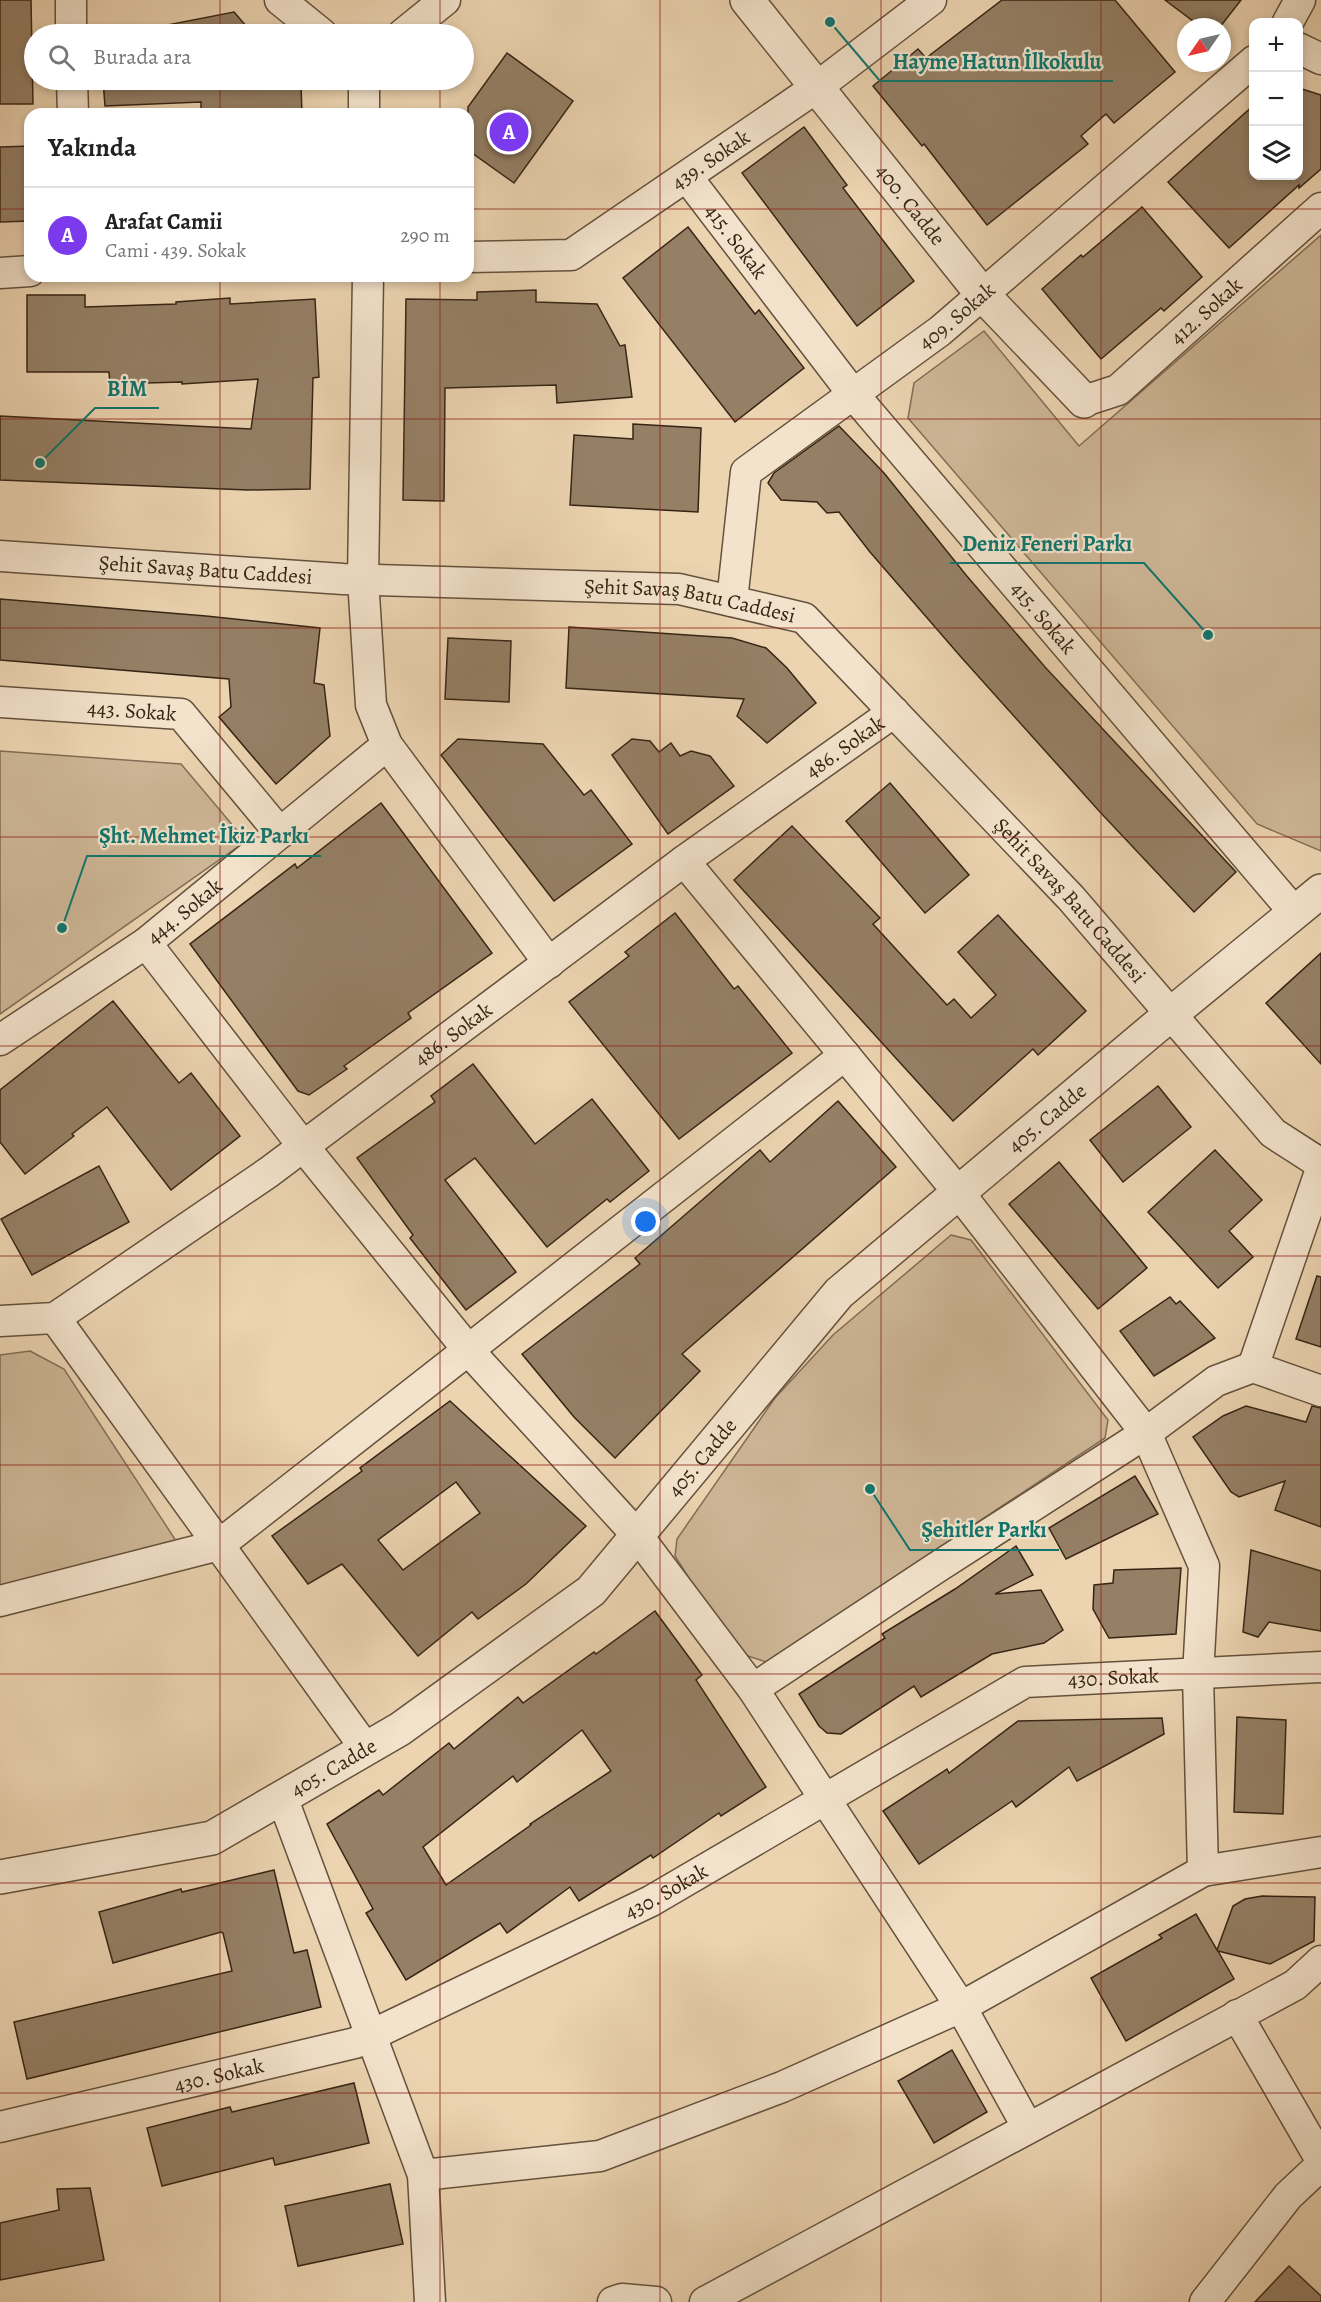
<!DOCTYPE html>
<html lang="tr">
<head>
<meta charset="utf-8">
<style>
	body { margin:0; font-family:Alegreya,serif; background:#f6f6f6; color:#222 }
	.controls { position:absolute; right:18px; top:18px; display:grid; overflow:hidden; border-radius:12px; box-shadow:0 3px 9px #0003 }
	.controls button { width:54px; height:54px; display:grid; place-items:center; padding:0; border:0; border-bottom:2px solid #e0e0e0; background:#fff; color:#222; font:30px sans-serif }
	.compass { position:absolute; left:1177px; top:18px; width:54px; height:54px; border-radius:50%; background:#fff; box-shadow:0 3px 9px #0003; rotate:236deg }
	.you { position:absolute; left:646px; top:1222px; width:21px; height:21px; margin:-15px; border:4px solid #fff; border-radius:50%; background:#1a73e8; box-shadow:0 0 0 9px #1a73e833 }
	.badge { display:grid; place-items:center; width:39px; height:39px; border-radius:50%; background:#7c3aed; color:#fff; font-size:20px; font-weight:700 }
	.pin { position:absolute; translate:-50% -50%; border:3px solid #fff; box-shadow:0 2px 6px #0006 }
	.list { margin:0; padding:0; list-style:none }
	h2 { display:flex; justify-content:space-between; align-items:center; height:78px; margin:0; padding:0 24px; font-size:26px }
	h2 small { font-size:20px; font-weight:400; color:#767676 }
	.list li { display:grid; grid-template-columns:39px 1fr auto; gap:18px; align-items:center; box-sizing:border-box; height:96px; padding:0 24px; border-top:2px solid #e0e0e0 }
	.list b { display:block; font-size:22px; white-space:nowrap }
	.list p { margin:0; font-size:20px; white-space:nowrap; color:#767676 }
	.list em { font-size:20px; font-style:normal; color:#767676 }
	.icon { flex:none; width:33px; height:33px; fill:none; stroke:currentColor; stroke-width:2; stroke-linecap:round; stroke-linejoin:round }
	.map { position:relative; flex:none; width:1321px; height:2302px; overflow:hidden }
	.search { position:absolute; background:#fff; box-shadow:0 3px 9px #0003; left:24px; top:24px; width:450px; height:66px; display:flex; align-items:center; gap:15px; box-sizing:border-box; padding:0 21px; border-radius:33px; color:#767676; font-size:22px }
	.panel { position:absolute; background:#fff; box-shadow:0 3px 9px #0003; left:24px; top:108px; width:450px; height:174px; border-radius:18px }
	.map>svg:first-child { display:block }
</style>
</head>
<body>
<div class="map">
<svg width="1321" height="2302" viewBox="0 0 1321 2302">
	<rect width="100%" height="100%" fill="#ecd4b1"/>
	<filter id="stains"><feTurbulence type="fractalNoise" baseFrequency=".00333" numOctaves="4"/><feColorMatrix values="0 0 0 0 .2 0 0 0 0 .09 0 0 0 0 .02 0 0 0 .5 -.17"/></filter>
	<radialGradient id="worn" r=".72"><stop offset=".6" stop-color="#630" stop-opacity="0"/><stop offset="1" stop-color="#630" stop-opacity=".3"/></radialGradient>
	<g fill="#cdb696" stroke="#826e56" stroke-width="1.5">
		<path d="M 1321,235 L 1321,851 L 1257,824 L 908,418 L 914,383 L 984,331 L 1079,446 Z"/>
		<path d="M 0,751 L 181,764 L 246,841 L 0,1014 Z"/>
		<path d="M 951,1235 L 971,1240 L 1108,1420 L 1105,1438 L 766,1662 L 736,1652 L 675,1556 L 677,1539 L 775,1398 L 833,1335 Z"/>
		<path d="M 30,1351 L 64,1369 L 180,1547 L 0,1590 L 0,1355 Z"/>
	</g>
	<g fill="#958066" stroke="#362515" stroke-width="1.5" fill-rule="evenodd">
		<path d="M 0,0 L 31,0 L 33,104 L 0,104 Z"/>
		<path d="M 1002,0 L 1115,0 L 1175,72 L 1114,123 L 1106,114 L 1081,136 L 1088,144 L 987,225 L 924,144 L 922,146 L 873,86 L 918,49 L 926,58 Z"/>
		<path d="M 1165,0 L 1241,0 L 1220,27 L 1201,27 Z"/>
		<path d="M 234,12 L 253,34 L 168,34 L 167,25 Z"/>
		<path d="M 507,53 L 573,101 L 514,183 L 468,150 L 468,107 Z"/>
		<path d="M 103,80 L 296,80 L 301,85 L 302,114 L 201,114 L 201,102 L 105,106 Z"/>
		<path d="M 1299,88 L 1321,95 L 1321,169 L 1299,188 L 1299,185 L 1229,248 L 1168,182 L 1254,105 L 1254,176 L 1299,176 Z"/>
		<path d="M 804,127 L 847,185 L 843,188 L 914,281 L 857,326 L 742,173 Z"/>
		<path d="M 30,146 L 30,221 L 0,222 L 0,147 Z"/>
		<path d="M 1142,207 L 1202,277 L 1164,311 L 1161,308 L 1101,359 L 1042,289 L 1081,255 L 1083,257 Z"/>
		<path d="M 688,227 L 755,314 L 759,310 L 804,368 L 735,422 L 623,278 Z"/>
		<path d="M 536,290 L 536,302 L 597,304 L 620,346 L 625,345 L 632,397 L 557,403 L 556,385 L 445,388 L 444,501 L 403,500 L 406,299 L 477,300 L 477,292 Z"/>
		<path d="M 27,295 L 85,295 L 85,307 L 176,304 L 176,302 L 230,298 L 230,304 L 315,299 L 319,377 L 313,378 L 310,489 L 248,490 L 0,480 L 0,416 L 251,429 L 258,379 L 182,384 L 182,382 L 110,384 L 109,372 L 27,372 Z"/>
		<path d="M 633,424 L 701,428 L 698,512 L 570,505 L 574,435 L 633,439 Z"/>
		<path d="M 839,426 L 884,473 L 966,575 L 1045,667 L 1236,872 L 1194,912 L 1100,812 L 961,657 L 870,552 L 839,512 L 827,513 L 817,502 L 781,500 L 768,483 L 774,473 Z"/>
		<path d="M 0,599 L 206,616 L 320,628 L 314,683 L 324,685 L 330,736 L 276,784 L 219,717 L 231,707 L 229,679 L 0,660 Z"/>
		<path d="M 569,627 L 732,638 L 766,648 L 787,668 L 816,703 L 767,743 L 737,716 L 744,699 L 566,688 Z"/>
		<path d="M 448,638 L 511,641 L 509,702 L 445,699 Z"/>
		<path d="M 458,739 L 543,744 L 584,795 L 591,790 L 632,844 L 554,901 L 441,755 Z"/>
		<path d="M 632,739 L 650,741 L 659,752 L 671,743 L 680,756 L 691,751 L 710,756 L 734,786 L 668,834 L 612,755 Z"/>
		<path d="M 890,783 L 969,875 L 925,913 L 846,821 Z"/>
		<path d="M 381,803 L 492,953 L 408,1013 L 411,1018 L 344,1066 L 347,1069 L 309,1095 L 298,1091 L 190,944 L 295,864 L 297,868 Z"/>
		<path d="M 792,826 L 880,918 L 873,924 L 947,1005 L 954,999 L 971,1018 L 996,995 L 958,952 L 998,915 L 1086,1011 L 1038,1055 L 1033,1049 L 953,1121 L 734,880 Z"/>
		<path d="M 675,913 L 734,989 L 738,986 L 792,1053 L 679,1139 L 569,1002 L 629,956 L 625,952 Z"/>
		<path d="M 1321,953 L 1321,1064 L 1266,1003 Z"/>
		<path d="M 113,1001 L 179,1083 L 191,1073 L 240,1136 L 171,1190 L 107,1107 L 72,1134 L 74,1136 L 25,1174 L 0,1142 L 0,1090 Z"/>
		<path d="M 473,1064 L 535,1144 L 592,1099 L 649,1171 L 610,1202 L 607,1199 L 547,1247 L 475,1158 L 445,1180 L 516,1272 L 466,1310 L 410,1238 L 413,1235 L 357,1158 L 435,1102 L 431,1096 Z"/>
		<path d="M 1158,1086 L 1191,1127 L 1123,1182 L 1090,1140 Z"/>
		<path d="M 838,1101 L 896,1167 L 682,1354 L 700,1371 L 615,1458 L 574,1417 L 522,1354 L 640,1264 L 635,1258 L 760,1150 L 770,1162 Z"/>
		<path d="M 1215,1150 L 1262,1200 L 1229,1231 L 1253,1257 L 1218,1288 L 1148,1212 Z"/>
		<path d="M 1059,1162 L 1147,1268 L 1098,1309 L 1009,1204 Z"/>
		<path d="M 99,1166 L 129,1222 L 32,1275 L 1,1219 Z"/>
		<path d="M 1317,1276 L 1321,1277 L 1321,1347 L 1296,1339 Z"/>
		<path d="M 1170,1297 L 1176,1304 L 1180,1301 L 1215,1338 L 1154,1376 L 1120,1331 Z"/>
		<path d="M 450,1401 L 586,1526 L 526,1584 L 478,1619 L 472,1612 L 418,1656 L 342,1564 L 308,1584 L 272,1536 L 362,1471 L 360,1468 ZM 456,1482 L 480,1513 L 403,1570 L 378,1540 Z"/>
		<path d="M 1246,1406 L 1306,1422 L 1312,1406 L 1321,1408 L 1321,1527 L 1275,1510 L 1285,1481 L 1239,1497 L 1231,1492 L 1193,1437 L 1223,1416 Z"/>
		<path d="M 1135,1476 L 1158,1514 L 1066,1559 L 1049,1528 Z"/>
		<path d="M 1016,1546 L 1033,1575 L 995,1594 L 1041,1590 L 1063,1630 L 1044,1643 L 992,1654 L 921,1697 L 914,1686 L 841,1734 L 827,1733 L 819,1726 L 799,1694 L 885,1638 L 882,1634 L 955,1589 Z"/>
		<path d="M 1251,1550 L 1321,1571 L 1321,1631 L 1269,1622 L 1258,1637 L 1243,1632 Z"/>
		<path d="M 1181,1568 L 1176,1634 L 1109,1638 L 1093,1609 L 1094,1585 L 1113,1583 L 1114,1570 Z"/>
		<path d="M 655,1611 L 702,1675 L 696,1680 L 766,1787 L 721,1816 L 719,1813 L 653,1858 L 651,1855 L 579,1901 L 570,1887 L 507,1933 L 500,1923 L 406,1980 L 366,1913 L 373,1909 L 327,1824 L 379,1790 L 383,1795 L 449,1743 L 454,1749 L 518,1697 L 523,1703 L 594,1652 L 596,1654 ZM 582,1730 L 611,1771 L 530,1824 L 531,1825 L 446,1885 L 423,1847 L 513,1776 L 517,1782 Z"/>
		<path d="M 1237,1717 L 1286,1720 L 1283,1814 L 1234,1812 Z"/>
		<path d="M 1162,1718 L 1164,1734 L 1077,1781 L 1069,1767 L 1016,1807 L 1012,1801 L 919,1864 L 883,1811 L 947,1769 L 949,1773 L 1018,1721 Z"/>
		<path d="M 274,1870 L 294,1953 L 307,1950 L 321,2007 L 27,2079 L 14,2022 L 232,1971 L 223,1933 L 221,1932 L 113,1963 L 99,1912 L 181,1889 L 182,1892 Z"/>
		<path d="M 1262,1896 L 1315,1897 L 1314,1941 L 1270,1964 L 1218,1951 L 1234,1979 L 1126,2041 L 1091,1978 L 1162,1938 L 1159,1935 L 1196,1914 L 1217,1950 L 1233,1906 L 1245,1899 Z"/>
		<path d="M 952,2050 L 987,2112 L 934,2143 L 898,2081 Z"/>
		<path d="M 354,2083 L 369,2143 L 275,2165 L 273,2158 L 162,2186 L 147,2128 L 230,2107 L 232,2112 Z"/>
		<path d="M 390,2184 L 403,2244 L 298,2266 L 285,2206 Z"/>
		<path d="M 90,2188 L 104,2260 L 0,2280 L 0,2223 L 59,2210 L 57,2189 Z"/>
		<path d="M 1289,2266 L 1321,2296 L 1321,2302 L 1255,2302 Z"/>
	</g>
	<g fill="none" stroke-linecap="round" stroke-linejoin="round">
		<defs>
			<g id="minor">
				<path d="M 280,0 L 322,34"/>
				<path d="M 1288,22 L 1300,0"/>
				<path d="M 71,34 L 71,0"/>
				<path d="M 403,34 L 445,0"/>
				<path d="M 1298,48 L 1321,59"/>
				<path d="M 72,80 L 73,114"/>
				<path d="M 364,80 L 364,114"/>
				<path id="s1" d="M 687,177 L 853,394 L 1295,913"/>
				<path id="s2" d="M 468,257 L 571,255 L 817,87 L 931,0"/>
				<path d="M 0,273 L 30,271"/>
				<path d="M 368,276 L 363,579 L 371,705 L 387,745 L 549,963"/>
				<path id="s3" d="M 1084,401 L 1118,390 L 1321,208"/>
				<path id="s4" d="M 0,556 L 343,579 L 679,589 L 804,618 L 1071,898 L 1273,1133 L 1321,1164"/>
				<path id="s5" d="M 732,601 L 746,472 L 940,331 L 1254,61"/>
				<path id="s6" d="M 0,702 L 181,714 L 280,833"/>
				<path d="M 684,861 L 959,1193 L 1146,1433 L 1204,1566 L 1198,1675 L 1203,1871"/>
				<path d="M 146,943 L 303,1146 L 469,1351 L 637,1535 L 753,1689 L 961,2007 L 1028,2128"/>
				<path id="s7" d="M 0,1040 L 146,943 L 387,745"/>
				<path d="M 55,1318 L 366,1749"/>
				<path id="s8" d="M 0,1321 L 55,1318 L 269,1172 L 684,861 L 894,712"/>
				<path d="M 1253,1367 L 1321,1169"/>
				<path d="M 0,1601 L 219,1545 L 845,1055"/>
				<path d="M 753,1689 L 936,1568 L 1146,1433 L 1216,1381 L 1253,1367 L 1321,1391"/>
				<path d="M 282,1797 L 423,2175 L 430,2302"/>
				<path d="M 1237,2015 L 1321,2160"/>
				<path id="s9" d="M 0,2127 L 355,2043 L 651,1901 L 1025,1682 L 1321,1667"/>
				<path d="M 423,2175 L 600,2156 L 782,2087 L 961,2007 L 1203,1871 L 1321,1852"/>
				<path d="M 613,2302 L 622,2299 L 656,2302"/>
				<path d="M 705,2302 L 1295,1985 L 1321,1961"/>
				<path d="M 1205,2302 L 1288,2196 L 1321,2165"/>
			</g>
			<g id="tertiary">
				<path id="s10" d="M 747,0 L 982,294 L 1084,401"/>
				<path id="s11" d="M 0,1877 L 212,1838 L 400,1729 L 591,1591 L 839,1293 L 1171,1014 L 1321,891"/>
			</g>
		</defs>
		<use href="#minor" stroke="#64513c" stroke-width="33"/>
		<use href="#tertiary" stroke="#64513c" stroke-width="36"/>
		<use href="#minor" stroke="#f3e3cc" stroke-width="30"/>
		<use href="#tertiary" stroke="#f3e3cc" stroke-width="33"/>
	</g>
	<path fill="none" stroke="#8f2418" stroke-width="1.5" stroke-opacity="0.55" d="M 220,0 L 220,34M 440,0 L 440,34M 660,0 L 660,2302M 881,0 L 881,2302M 1101,0 L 1101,2302M 220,80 L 220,114M 440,80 L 440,114M 0,209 L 30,209M 468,209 L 1321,209M 220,276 L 220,2302M 440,276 L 440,2302M 0,419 L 1321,419M 0,628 L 1321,628M 0,837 L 1321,837M 0,1046 L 1321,1046M 0,1256 L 1321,1256M 0,1465 L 1321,1465M 0,1674 L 1321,1674M 0,1883 L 1321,1883M 0,2093 L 1321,2093"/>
	<g text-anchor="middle" stroke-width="4.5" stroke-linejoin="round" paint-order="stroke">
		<g font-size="21" fill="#362515" stroke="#f3e3cc">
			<text dy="7" stroke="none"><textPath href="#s2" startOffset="272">439. Sokak</textPath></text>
			<text dy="7" stroke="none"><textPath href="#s10" startOffset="262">400. Cadde</textPath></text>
			<text dy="7" stroke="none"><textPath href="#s1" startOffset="81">415. Sokak</textPath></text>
			<text dy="7" stroke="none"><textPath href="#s3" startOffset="154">412. Sokak</textPath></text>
			<text dy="7" stroke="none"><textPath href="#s5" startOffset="392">409. Sokak</textPath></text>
			<text dy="7" stroke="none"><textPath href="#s4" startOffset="206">Şehit Savaş Batu Caddesi</textPath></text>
			<text dy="7" stroke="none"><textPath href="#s4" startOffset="692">Şehit Savaş Batu Caddesi</textPath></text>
			<text dy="7" stroke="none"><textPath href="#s1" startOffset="567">415. Sokak</textPath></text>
			<text dy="7" stroke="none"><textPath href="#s6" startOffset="132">443. Sokak</textPath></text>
			<text dy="7" stroke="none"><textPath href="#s8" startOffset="1030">486. Sokak</textPath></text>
			<text dy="7" stroke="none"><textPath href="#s4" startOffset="1196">Şehit Savaş Batu Caddesi</textPath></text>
			<text dy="7" stroke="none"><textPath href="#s7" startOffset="225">444. Sokak</textPath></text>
			<text dy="7" stroke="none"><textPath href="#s8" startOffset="544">486. Sokak</textPath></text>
			<text dy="7" stroke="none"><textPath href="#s11" startOffset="1328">405. Cadde</textPath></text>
			<text dy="7" stroke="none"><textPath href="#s11" startOffset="842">405. Cadde</textPath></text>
			<text dy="7" stroke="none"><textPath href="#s9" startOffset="1215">430. Sokak</textPath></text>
			<text dy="7" stroke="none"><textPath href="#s11" startOffset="356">405. Cadde</textPath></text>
			<text dy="7" stroke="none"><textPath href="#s9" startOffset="711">430. Sokak</textPath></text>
			<text dy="7" stroke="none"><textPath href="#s9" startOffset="225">430. Sokak</textPath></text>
		</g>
	</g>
	<path fill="none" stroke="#0f766e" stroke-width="2" d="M830 22L880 81H1113M40 463L95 408H159M1208 635L1144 563H950M62 928L87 856H321M870 1489L910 1550H1059"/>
	<g fill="#0f766e" stroke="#f3e3cc" stroke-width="2">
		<circle cx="830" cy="22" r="6"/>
		<circle cx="40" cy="463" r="6"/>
		<circle cx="1208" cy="635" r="6"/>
		<circle cx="62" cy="928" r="6"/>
		<circle cx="870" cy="1489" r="6"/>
	</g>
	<g font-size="22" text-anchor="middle" font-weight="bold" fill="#0f766e" stroke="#f3e3cc" stroke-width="4.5" stroke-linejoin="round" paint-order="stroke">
		<text x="997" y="69">Hayme Hatun İlkokulu</text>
		<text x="127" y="396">BİM</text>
		<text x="1047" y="551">Deniz Feneri Parkı</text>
		<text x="204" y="843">Şht. Mehmet İkiz Parkı</text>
		<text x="984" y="1537">Şehitler Parkı</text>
	</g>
	<rect width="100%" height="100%" filter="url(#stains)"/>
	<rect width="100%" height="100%" fill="url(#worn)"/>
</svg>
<div class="controls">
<button>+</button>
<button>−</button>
<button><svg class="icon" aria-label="layers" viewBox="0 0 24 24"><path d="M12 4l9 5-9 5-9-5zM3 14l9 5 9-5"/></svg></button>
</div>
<svg class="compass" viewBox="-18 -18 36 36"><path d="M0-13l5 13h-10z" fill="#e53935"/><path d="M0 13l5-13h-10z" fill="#767676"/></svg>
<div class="you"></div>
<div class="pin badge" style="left:509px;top:132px">A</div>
<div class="search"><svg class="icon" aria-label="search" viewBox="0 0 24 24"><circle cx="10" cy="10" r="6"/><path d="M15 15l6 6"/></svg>Burada ara</div>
<section class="panel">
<h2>Yakında<small></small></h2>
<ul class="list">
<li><span class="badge">A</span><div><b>Arafat Camii</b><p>Cami · 439. Sokak</p></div><em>290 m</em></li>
</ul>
</section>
</div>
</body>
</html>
